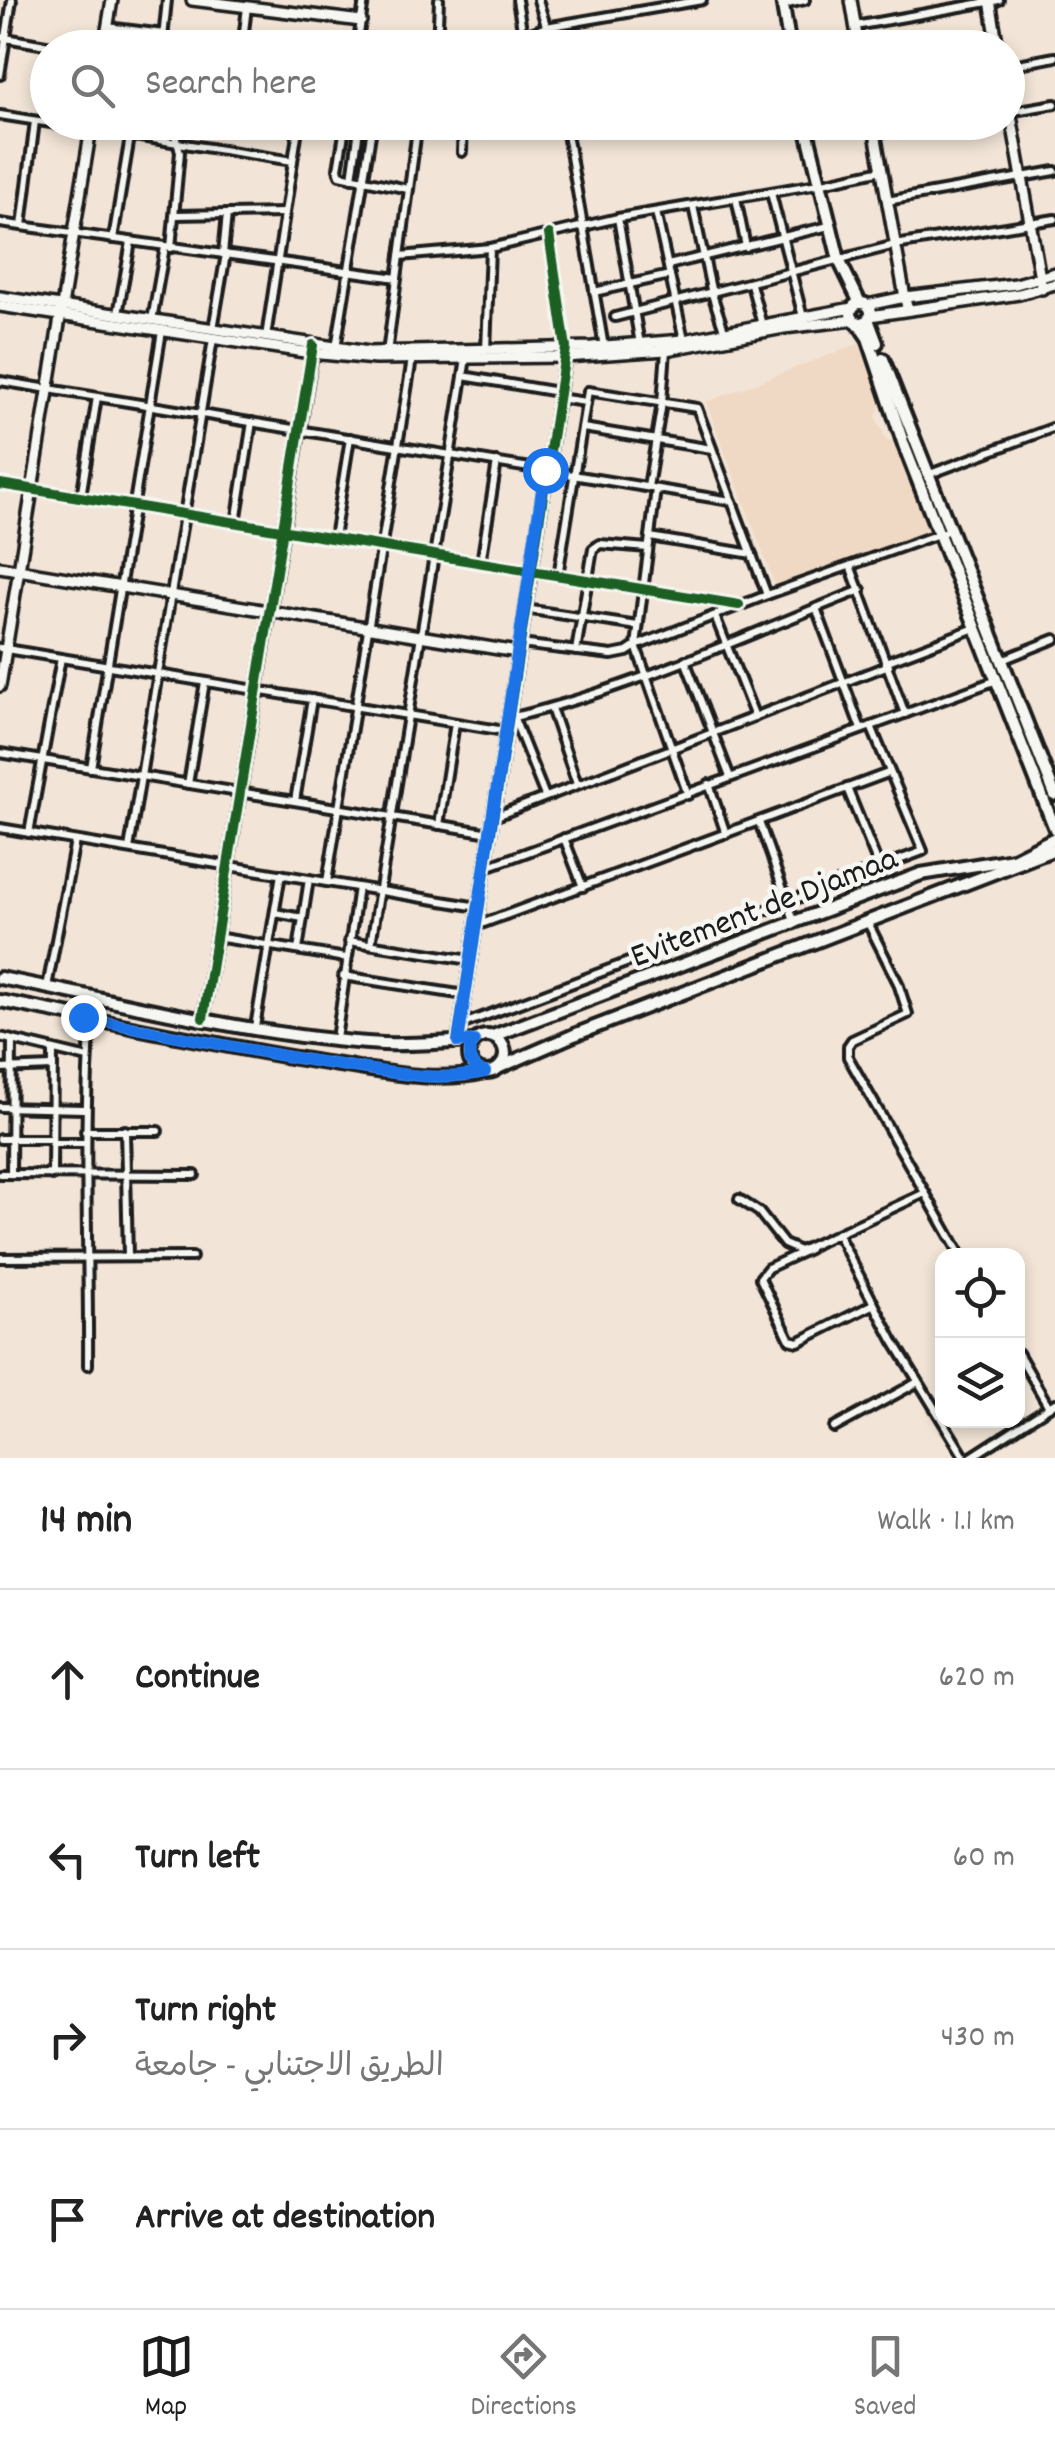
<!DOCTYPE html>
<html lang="en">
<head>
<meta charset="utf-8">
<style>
	body { margin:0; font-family:Dekko,"Playpen Sans Arabic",sans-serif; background:#f6f6f6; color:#222 }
	.controls { position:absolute; right:30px; bottom:30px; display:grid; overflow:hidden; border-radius:20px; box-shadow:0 5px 15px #0003 }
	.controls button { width:90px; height:90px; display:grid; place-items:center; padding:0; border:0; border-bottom:2px solid #e0e0e0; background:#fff; color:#222; font:50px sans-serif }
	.stop { position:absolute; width:30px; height:30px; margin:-22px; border:8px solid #1a73e8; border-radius:50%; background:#fff }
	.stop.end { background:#1a73e8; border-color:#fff; box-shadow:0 2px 10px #0008 }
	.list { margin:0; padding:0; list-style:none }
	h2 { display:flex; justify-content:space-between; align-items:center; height:130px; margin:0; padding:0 40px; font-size:42px }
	h2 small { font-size:32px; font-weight:400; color:#767676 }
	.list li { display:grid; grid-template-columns:65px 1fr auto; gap:30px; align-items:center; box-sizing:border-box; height:180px; padding:0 40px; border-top:2px solid #e0e0e0 }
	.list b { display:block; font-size:38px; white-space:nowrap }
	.list p { margin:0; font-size:32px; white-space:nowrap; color:#767676 }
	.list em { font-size:32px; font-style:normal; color:#767676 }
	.icon { flex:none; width:55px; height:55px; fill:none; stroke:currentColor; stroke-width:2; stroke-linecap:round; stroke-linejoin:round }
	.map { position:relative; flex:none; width:1055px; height:1458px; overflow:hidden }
	.search { position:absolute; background:#fff; box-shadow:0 5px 15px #0003; left:30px; right:30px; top:30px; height:110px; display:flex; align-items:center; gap:25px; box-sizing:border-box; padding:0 35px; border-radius:55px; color:#767676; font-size:38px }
	.sheet { height:850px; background:#fff }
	nav { display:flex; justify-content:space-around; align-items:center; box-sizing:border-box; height:140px; border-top:2px solid #e0e0e0; background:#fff; font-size:28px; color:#767676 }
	nav a { display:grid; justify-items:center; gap:5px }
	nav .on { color:#1c1c1c }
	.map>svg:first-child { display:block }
</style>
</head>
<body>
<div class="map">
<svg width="1055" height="1458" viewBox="0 0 1055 1458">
	<rect width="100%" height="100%" fill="#f2e5d7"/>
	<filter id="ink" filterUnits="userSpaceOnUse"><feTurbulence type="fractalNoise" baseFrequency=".01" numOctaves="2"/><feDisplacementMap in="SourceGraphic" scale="20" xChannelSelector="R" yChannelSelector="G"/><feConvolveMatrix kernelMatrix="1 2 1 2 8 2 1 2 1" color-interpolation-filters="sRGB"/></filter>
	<g filter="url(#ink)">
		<path fill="#efd9c4" d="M 863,342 L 883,396 L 876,417 L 887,442 L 897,438 L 933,528 L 776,588 L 706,402 Z"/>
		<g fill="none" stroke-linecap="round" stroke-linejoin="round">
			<defs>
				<g id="street">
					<path d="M 517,0 L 523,35"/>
					<path d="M 538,0 L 553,48"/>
					<path d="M 783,5 L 805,0"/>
					<path d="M 855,26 L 999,0"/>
					<path d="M 107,27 L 164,34"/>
					<path d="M 0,37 L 63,48"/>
					<path d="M 162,48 L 167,0"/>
					<path d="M 242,48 L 247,7"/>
					<path d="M 357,48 L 364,0"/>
					<path d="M 437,48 L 439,0"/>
					<path d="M 492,48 L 546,27 L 702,0"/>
					<path d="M 1008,66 L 1055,57"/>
					<path d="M 0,75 L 12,0"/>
					<path d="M 1008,112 L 1055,104"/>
					<path d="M 0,115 L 293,161"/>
					<path d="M 171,122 L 180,152 L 171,248"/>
					<path d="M 346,122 L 338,169 L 340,175 L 408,189"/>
					<path d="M 565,122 L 604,347"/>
					<path d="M 806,126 L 822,122"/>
					<path d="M 875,133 L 943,122"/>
					<path d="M 462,152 L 463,122"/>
					<path d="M 352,178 L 360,122"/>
					<path d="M 771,193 L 803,317"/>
					<path d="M 736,198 L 746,247"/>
					<path d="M 887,201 L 1055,171"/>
					<path d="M 693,206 L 712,294 L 725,333"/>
					<path d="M 656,212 L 684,340"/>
					<path d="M 175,215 L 285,213"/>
					<path d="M 618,218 L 640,344"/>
					<path d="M 0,223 L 397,278"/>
					<path d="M 22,226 L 35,121"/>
					<path d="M 549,234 L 566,348"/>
					<path d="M 113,239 L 130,137"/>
					<path d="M 223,254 L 227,214"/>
					<path d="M 400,256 L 490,248 L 618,218 L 818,184 L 882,170"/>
					<path d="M 668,265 L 829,226"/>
					<path d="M 751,284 L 762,325"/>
					<path d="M 594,292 L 670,275"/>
					<path d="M 118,314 L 131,242"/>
					<path d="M 615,317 L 895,245 L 1055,219"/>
					<path d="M 152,320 L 165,247"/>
					<path d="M 213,329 L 226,254"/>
					<path d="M 266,337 L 299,122"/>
					<path d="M 336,348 L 373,122"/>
					<path d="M 486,350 L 490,248"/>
					<path d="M 387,353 L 418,122"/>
					<path d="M 463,376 L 558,392"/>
					<path d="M 0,381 L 731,501"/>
					<path d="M 558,398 L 586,402"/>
					<path d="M 583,428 L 712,449"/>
					<path d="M 930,474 L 1055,427"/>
					<path d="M 0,484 L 739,605"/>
					<path d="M 648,487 L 662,403 L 666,350"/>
					<path d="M 81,497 L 97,397"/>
					<path d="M 236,523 L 252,422"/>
					<path d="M 650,537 L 752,554"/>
					<path d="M 334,538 L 350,438"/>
					<path d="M 481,563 L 497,462"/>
					<path d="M 851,568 L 905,714"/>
					<path d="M 558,576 L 588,391 L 697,408 L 767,595"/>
					<path d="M 816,608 L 861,729"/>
					<path d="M 525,609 L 638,626"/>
					<path d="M 715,616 L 755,717"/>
					<path d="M 520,644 L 612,655 L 627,652 L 636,646 L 656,489"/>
					<path d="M 0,648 L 505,731"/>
					<path d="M 576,651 L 593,549 L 600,544 L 648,548"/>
					<path d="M 685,660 L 730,777"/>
					<path d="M 1002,660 L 1055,639"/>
					<path d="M 888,661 L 975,628"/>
					<path d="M 551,708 L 577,784"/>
					<path d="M 513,716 L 545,796"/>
					<path d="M 514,717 C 633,688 747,635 861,590"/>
					<path d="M 0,753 L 490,833"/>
					<path d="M 91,768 L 162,331"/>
					<path d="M 188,784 L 205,682"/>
					<path d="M 709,784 L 726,834"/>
					<path d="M 847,788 L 879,867"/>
					<path d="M 688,795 L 636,646 L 767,595 L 950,530"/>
					<path d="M 295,801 L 312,699"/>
					<path d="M 494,817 L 889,665"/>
					<path d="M 759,822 L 795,923"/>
					<path d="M 439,825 L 455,723"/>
					<path d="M 0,828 L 478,907"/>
					<path d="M 29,833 L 61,658"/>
					<path d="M 564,838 L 583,887"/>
					<path d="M 129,849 L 213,339"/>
					<path d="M 484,868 L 997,680"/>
					<path d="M 327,882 L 412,359"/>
					<path d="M 275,913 L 303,918"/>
					<path d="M 868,923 L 898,983 L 908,1014 L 852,1040 L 848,1046 L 848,1057 L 961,1256"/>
					<path d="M 476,926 L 888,773"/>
					<path d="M 216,937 L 346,958"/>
					<path d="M 349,941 L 470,960"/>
					<path d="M 371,944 L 466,358"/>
					<path d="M 298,950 L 309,879"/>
					<path d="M 343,976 L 465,995"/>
					<path d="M 47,987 L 75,841"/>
					<path d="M 461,1025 L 923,851 L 871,726"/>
					<path d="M 255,1027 L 281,874"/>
					<path d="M 0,1037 L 88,1058"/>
					<path d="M 336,1039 L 358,887"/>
					<path d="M 0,1069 L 53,1067"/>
					<path d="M 0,1107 L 84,1109"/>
					<path d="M 125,1130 L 128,1256"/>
					<path d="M 85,1131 L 158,1131"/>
					<path d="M 0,1139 L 52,1139"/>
					<path d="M 52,1143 L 86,1143"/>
					<path d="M 0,1174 L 195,1175"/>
					<path d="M 11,1174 L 12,1040"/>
					<path d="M 52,1175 L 53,1050"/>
					<path d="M 739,1199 L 759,1212 L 784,1244 L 800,1251 L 925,1193"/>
					<path d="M 838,1235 L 893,1340 L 965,1458"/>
					<path d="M 809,1249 L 768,1268 L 760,1278 L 790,1340 L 798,1342 L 874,1304"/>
					<path d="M 0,1258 L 192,1257"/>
					<path d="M 1018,1353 L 1049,1407"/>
					<path d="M 88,1365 C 89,1250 82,1135 91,1020"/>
					<path d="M 834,1428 L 918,1382"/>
					<path d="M 970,1458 L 1055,1403"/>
				</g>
				<g id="secondary">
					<path d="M 192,0 L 361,21"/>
					<path d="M 851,0 L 859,48"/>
					<path d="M 990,0 L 998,48"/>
					<path d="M 104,48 L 112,0"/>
					<path d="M 1008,99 L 1042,289"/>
					<path d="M 873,122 L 907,308"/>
					<path d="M 0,297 L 369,352 L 592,347 L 684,340 L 852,308"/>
					<path d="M 867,305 L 905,297 L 1016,284 L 1055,273"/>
					<path d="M 0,306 L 311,353 L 375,359 L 565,357 L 666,350 L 784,328 L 854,320"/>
					<path d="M 870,316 L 1019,294 L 1055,284"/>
					<path d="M 0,567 L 517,652"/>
					<path d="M 0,686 L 92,122"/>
					<path d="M 203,1018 L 313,348"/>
					<path d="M 458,1041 L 565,356"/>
				</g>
				<g id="primary">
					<path d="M 782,0 L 790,48"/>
					<path d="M 805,122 L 839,260 L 860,303"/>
					<circle cx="861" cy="313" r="10"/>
					<path d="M 868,319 L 877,343"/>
					<path d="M 857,322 L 868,338 L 904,445 L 1055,829"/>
					<path d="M 883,359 L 1055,795"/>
					<path d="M 0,978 C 126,1002 254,1037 383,1044 C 413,1045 444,1042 474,1041"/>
					<path d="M 0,1001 C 111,1022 221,1047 333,1064 C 381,1071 437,1084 485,1072"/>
					<circle cx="487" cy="1054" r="18"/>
					<path d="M 493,1036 L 921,874 L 1013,859 L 1055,838"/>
					<path d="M 500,1067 L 574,1035 L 1055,849"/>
				</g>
			</defs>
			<use href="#street" stroke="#1c1c1c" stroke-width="14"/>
			<use href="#secondary" stroke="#1c1c1c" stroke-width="16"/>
			<use href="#primary" stroke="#1c1c1c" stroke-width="18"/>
			<use href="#street" stroke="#f6f6f2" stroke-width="6"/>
			<use href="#secondary" stroke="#f6f6f2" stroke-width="9"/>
			<use href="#primary" stroke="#f6f6f2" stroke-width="10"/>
			<defs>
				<g id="cycleway">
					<path d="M 0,484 L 739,605"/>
					<path d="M 203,1018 L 313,345"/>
					<path d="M 458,1041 L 566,348 L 549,234"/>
				</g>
			</defs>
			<use href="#cycleway" stroke="#f6f6f2" stroke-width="16"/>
			<use href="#cycleway" stroke="#1b5e20" stroke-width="10"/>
		</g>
	</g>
	<g fill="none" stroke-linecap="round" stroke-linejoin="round" filter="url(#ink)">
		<path stroke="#1a73e8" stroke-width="12" d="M 83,1017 C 169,1035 254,1052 340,1065 C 387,1072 439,1083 485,1072 L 478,1070 L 470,1060 L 470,1046 L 474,1041 L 458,1042 L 545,470"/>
	</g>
	<g text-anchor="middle" stroke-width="9" stroke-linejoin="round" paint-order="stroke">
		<g font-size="35" fill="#1c1c1c" stroke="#f6f6f2">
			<text transform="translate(763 905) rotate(-21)" y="12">Evitement de Djamaa</text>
		</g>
	</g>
</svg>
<div class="controls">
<button><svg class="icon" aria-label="locate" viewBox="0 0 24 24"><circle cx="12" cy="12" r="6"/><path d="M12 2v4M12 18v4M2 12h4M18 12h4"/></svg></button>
<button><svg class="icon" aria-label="layers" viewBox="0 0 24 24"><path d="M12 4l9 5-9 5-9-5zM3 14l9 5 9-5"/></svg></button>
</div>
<div class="stop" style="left:545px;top:470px"></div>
<div class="stop end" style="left:83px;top:1017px"></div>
<div class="search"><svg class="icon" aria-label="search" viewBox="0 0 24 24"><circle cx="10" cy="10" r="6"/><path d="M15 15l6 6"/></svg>Search here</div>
</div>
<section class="sheet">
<h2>14 min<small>Walk · 1.1 km</small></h2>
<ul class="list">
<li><svg class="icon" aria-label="ahead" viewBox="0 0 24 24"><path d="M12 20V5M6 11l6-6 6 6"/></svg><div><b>Continue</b></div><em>620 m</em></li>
<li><svg class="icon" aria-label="left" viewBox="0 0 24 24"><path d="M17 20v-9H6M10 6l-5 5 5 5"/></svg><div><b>Turn left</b></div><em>60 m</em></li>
<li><svg class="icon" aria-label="right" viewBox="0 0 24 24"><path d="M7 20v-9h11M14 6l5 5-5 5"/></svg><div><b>Turn right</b><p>الطريق الاجتنابي - جامعة</p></div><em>430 m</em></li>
<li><svg class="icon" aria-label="arrive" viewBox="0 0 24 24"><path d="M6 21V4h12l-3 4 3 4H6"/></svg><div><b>Arrive at destination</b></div></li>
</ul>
</section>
<nav>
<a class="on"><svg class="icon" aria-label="map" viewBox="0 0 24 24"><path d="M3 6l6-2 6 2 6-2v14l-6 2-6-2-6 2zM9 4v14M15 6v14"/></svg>Map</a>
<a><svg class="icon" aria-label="directions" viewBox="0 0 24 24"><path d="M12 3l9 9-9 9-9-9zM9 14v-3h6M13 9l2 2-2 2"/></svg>Directions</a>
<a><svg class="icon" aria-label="saved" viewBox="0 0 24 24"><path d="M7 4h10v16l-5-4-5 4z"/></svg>Saved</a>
</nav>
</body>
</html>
